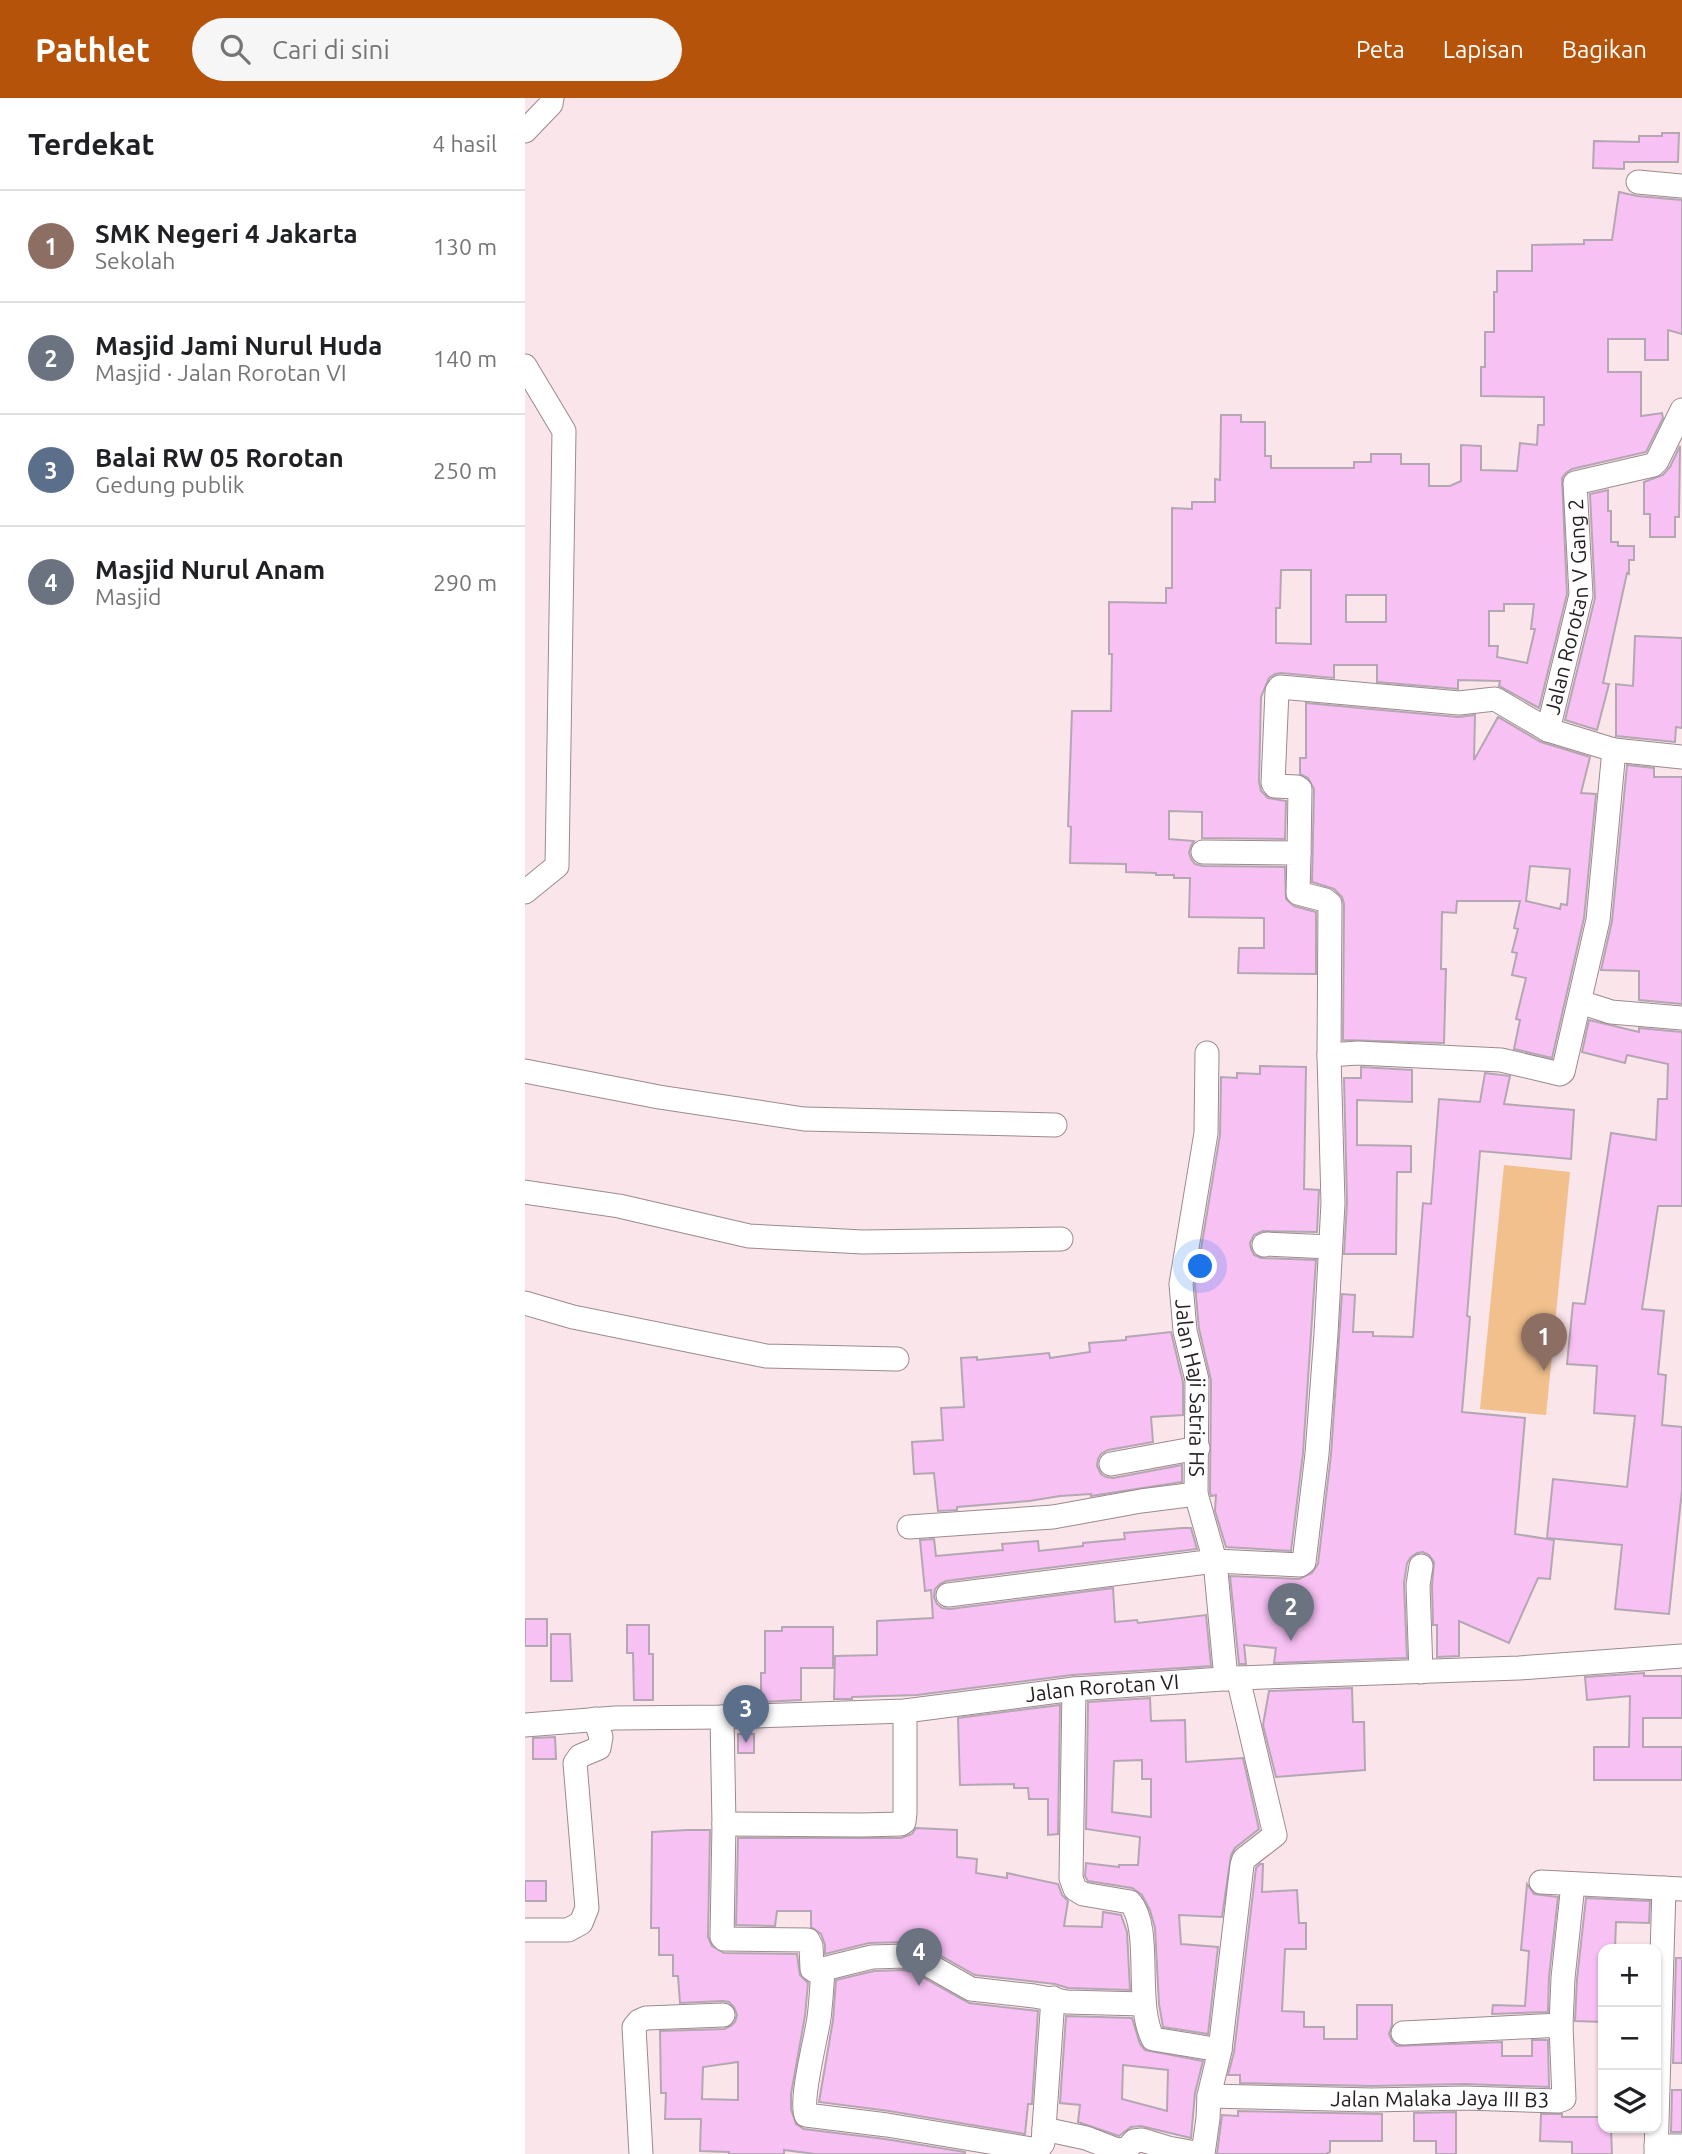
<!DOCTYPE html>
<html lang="id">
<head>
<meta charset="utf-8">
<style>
	body { margin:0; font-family:Ubuntu,sans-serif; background:#f6f6f6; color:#202124 }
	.controls { position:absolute; right:21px; bottom:21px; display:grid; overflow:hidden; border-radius:14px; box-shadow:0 2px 5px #0004 }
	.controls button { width:63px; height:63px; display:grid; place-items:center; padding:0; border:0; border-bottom:2px solid #e0e0e0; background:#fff; color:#202124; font:35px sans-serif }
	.you { position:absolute; left:676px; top:1169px; width:24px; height:24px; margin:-18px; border:5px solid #fff; border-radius:50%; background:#1a73e8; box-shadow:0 0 0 10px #1a73e833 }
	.badge { display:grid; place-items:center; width:46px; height:46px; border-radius:50%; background:#b45309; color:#fff; font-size:23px; font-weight:700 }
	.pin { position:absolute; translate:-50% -58px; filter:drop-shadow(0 2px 4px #0008) }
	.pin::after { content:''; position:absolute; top:37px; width:24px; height:21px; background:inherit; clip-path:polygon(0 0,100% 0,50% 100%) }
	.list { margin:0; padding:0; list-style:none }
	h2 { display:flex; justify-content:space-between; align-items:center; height:91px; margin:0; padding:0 28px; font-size:30px }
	h2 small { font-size:23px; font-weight:400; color:#757577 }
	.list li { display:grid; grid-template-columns:46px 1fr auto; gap:21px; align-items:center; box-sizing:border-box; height:112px; padding:0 28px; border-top:2px solid #e0e0e0 }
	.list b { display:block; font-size:26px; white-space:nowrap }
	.list p { margin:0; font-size:23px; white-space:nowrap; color:#757577 }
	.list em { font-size:23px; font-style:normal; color:#757577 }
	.icon { flex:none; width:38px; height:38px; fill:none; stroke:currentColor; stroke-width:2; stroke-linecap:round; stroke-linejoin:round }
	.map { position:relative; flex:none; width:1157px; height:2056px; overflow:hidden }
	header { display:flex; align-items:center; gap:42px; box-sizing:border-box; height:98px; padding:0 35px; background:#b45309; color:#fff }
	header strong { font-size:33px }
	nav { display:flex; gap:38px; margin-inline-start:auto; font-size:24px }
	.search { width:490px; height:63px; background:#f6f6f6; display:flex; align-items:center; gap:18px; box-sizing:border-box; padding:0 24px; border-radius:38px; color:#757577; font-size:26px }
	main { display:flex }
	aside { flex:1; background:#fff }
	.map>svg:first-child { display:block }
</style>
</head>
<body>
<header>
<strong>Pathlet</strong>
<div class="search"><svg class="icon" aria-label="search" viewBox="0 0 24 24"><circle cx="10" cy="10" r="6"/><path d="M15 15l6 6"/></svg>Cari di sini</div>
<nav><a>Peta</a><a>Lapisan</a><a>Bagikan</a></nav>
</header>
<main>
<aside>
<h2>Terdekat<small>4 hasil</small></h2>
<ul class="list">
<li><span class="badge" style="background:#8d6e63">1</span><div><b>SMK Negeri 4 Jakarta</b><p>Sekolah</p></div><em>130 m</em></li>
<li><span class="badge" style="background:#6b7280">2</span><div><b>Masjid Jami Nurul Huda</b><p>Masjid · Jalan Rorotan VI</p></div><em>140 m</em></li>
<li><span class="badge" style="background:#5c6f8a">3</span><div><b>Balai RW 05 Rorotan</b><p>Gedung publik</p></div><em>250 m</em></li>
<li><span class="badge" style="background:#6b7280">4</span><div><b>Masjid Nurul Anam</b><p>Masjid</p></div><em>290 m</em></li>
</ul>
</aside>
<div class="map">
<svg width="1157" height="2056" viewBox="0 0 1157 2056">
	<rect width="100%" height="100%" fill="#fae5ea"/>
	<path fill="#f1c08c" d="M 979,1067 L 1045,1074 L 1021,1317 L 955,1311 Z"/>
	<g fill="#f8c1f4" stroke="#b4a7b3" stroke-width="2" fill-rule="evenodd">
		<path d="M 1137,35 L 1154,35 L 1153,64 L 1099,64 L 1099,71 L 1068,70 L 1069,43 L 1114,44 L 1114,38 L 1137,38 Z"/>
		<path d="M 1094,94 L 1112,98 L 1157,102 L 1157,236 L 1143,232 L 1143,262 L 1120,262 L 1120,241 L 1083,241 L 1083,274 L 1116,274 L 1116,318 L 1137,315 L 1138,320 L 1121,354 L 1047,371 L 1041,375 L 1037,380 L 1042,496 L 1014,610 L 974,588 L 975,583 L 933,582 L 933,591 L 852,584 L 852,567 L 809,567 L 809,580 L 756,575 L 750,576 L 744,580 L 736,599 L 734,684 L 736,693 L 743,700 L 761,703 L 760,741 L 677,740 L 677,714 L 644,713 L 644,741 L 669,743 L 666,748 L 664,755 L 666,761 L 670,766 L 678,768 L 760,769 L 761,801 L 769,808 L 791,814 L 791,876 L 713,875 L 714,850 L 739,850 L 739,820 L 664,819 L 665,780 L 649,780 L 649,777 L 631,777 L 631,775 L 601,774 L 601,766 L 545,765 L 546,729 L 543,728 L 547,613 L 586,613 L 587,556 L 584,556 L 584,504 L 641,505 L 641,490 L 647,490 L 647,410 L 667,411 L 667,404 L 690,404 L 690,381 L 695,382 L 696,317 L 716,317 L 716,324 L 740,324 L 740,358 L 746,358 L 746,370 L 829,370 L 829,364 L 846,364 L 846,356 L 876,356 L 876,366 L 904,366 L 904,388 L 925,388 L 936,383 L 936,347 L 956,348 L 956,372 L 992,373 L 995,345 L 1012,347 L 1013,327 L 1019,327 L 1019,299 L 956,298 L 956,269 L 960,269 L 960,234 L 969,234 L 969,194 L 972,194 L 972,173 L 1007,173 L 1007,147 L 1059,146 L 1059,142 L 1087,142 ZM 756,472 L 786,472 L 786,546 L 751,545 L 751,510 L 755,510 ZM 821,497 L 861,497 L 861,524 L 821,524 ZM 979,506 L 1009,506 L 1006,531 L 1010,531 L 1002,565 L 972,559 L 973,548 L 964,548 L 964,513 L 979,513 Z"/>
		<path d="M 1155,348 L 1154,419 L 1150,419 L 1150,439 L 1125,439 L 1125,416 L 1119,416 L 1119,384 L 1138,377 L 1145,369 Z"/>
		<path d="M 1083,392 L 1083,413 L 1086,413 L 1086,444 L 1093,444 L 1093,448 L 1109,448 L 1109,462 L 1104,462 L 1104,476 L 1102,475 L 1078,585 L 1084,586 L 1072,632 L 1040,622 L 1070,500 L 1065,396 Z"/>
		<path d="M 1110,538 L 1157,540 L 1157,630 L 1151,629 L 1150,644 L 1091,638 L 1091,586 L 1108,588 Z"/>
		<path d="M 781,605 L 933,619 L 950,617 L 949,662 L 973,619 L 1016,644 L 1065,659 L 1056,695 L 1071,696 L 1059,820 L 1027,960 L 989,951 L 995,922 L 991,921 L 1001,880 L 987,877 L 992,855 L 987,854 L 993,831 L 989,830 L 995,803 L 932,803 L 931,815 L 917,814 L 916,871 L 921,871 L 919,945 L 818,942 L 819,806 L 817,799 L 809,791 L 787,784 L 789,691 L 783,680 L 775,676 L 775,660 L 781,660 ZM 1005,768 L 1045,771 L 1042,807 L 1036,806 L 1035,811 L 1001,803 Z"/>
		<path d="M 1102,667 L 1129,670 L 1129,679 L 1157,679 L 1157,906 L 1114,902 L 1114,873 L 1076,872 L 1087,823 Z"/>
		<path d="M 1064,922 L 1114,934 L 1114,930 L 1157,934 L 1157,1108 L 1133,1108 L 1117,1211 L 1139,1213 L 1133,1276 L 1141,1277 L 1137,1327 L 1157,1329 L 1157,1392 L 1144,1516 L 1090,1511 L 1097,1447 L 1022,1440 L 1028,1381 L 1102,1389 L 1110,1318 L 1069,1315 L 1072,1268 L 1042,1266 L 1048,1205 L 1060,1206 L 1086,1035 L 1131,1042 L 1133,1001 L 1142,1001 L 1143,966 L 1102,957 L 1100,965 L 1057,954 Z"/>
		<path d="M 735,968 L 781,969 L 779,1091 L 794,1092 L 792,1134 L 738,1133 L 729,1137 L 725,1145 L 726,1151 L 729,1157 L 736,1160 L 791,1162 L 778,1355 L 766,1453 L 701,1449 L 690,1413 L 691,1397 L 686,1398 L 685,1394 L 686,1282 L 674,1231 L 670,1187 L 695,1037 L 696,979 L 712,980 L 712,975 L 735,976 Z"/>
		<path d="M 836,969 L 887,972 L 887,1004 L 832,1002 L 832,1047 L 886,1048 L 886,1074 L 872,1074 L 871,1156 L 819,1156 L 822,1105 L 819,980 L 836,980 Z"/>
		<path d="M 960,975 L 985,978 L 979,1006 L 1049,1012 L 1046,1061 L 955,1053 L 942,1218 L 945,1219 L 937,1314 L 1000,1320 L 990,1436 L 1029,1442 L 1025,1481 L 1013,1480 L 984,1545 L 934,1523 L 934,1558 L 912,1559 L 912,1527 L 908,1527 L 907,1488 L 909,1464 L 904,1457 L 898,1454 L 892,1455 L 886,1459 L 882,1465 L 879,1485 L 882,1560 L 749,1565 L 751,1550 L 719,1547 L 721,1566 L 714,1566 L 705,1478 L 774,1481 L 787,1475 L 793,1466 L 806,1357 L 817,1196 L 830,1197 L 828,1234 L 848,1234 L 848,1238 L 888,1239 L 898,1105 L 906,1106 L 914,1001 L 955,1004 Z"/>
		<path d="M 646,1234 L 658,1284 L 658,1317 L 626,1319 L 628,1344 L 583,1352 L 576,1356 L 573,1361 L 572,1368 L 576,1376 L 581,1379 L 588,1380 L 657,1367 L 657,1384 L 566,1398 L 566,1396 L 535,1398 L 504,1403 L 432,1409 L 432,1412 L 413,1413 L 409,1375 L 389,1376 L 387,1344 L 418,1342 L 416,1310 L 439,1309 L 436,1260 L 452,1259 L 452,1262 L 524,1255 L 525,1260 L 565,1254 L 564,1245 L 601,1242 L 601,1239 Z"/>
		<path d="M 657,1430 L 666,1430 L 672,1451 L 421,1483 L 415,1486 L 410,1491 L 409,1499 L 412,1506 L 417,1510 L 425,1511 L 588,1490 L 590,1524 L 612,1522 L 613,1525 L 681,1517 L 686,1568 L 547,1577 L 392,1597 L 327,1599 L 327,1601 L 309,1601 L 310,1558 L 352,1557 L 352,1523 L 408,1520 L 406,1492 L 400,1493 L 395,1442 L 409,1441 L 411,1458 L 478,1452 L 477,1446 L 513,1443 L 514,1453 L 558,1448 L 558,1445 L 600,1441 L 599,1435 Z"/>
		<rect x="0" y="1521" width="22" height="27"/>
		<path d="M 102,1527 L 124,1527 L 124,1556 L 128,1556 L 128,1602 L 109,1602 L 108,1555 L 102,1555 Z"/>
		<path d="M 257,1529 L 308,1529 L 308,1570 L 276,1570 L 276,1602 L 236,1604 L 236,1575 L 240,1575 L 240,1533 L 257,1533 Z"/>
		<path d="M 26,1536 L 45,1536 L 47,1583 L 26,1583 Z"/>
		<path d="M 1119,1575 L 1119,1578 L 1157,1578 L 1157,1620 L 1118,1620 L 1118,1649 L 1157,1649 L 1157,1682 L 1069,1682 L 1069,1649 L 1104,1649 L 1105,1598 L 1062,1602 L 1060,1579 Z"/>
		<path d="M 827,1590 L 828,1624 L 839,1624 L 840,1672 L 751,1679 L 738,1627 L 744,1593 Z"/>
		<path d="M 625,1600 L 626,1623 L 660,1622 L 661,1664 L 718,1660 L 734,1731 L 710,1750 L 706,1757 L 697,1819 L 654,1817 L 656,1846 L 693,1849 L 683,1936 L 638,1929 L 634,1906 L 630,1830 L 625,1812 L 617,1797 L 607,1790 L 563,1783 L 560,1778 L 561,1765 L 594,1769 L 594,1767 L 613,1767 L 615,1739 L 561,1731 L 563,1604 ZM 617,1662 L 617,1681 L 626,1681 L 626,1719 L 587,1714 L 589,1663 Z"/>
		<path d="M 535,1607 L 533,1736 L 523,1737 L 523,1701 L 504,1701 L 503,1690 L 489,1690 L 489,1686 L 435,1687 L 433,1620 Z"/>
		<rect x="213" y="1636" width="16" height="19"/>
		<path d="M 30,1639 L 31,1661 L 8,1661 L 8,1640 Z"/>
		<path d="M 391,1730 L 432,1732 L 432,1759 L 452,1761 L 451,1775 L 482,1780 L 482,1775 L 533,1786 L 537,1797 L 543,1803 L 539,1828 L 577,1829 L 578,1814 L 596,1817 L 602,1834 L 605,1892 L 543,1890 L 530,1886 L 450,1877 L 400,1849 L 383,1844 L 344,1845 L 300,1856 L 300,1847 L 296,1836 L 286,1829 L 286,1813 L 252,1813 L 250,1828 L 211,1827 L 213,1740 L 376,1740 L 387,1736 Z"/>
		<path d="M 162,1732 L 185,1732 L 183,1839 L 187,1848 L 199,1855 L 272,1856 L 275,1877 L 283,1885 L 280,1918 L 266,1996 L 266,2011 L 271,2026 L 279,2031 L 360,2041 L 440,2054 L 440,2056 L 290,2056 L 259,2052 L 259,2056 L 204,2056 L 204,2054 L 175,2053 L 176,2021 L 140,2021 L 141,1995 L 136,1995 L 135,1933 L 199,1931 L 206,1928 L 210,1924 L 212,1917 L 209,1909 L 204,1904 L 198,1903 L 155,1905 L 153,1878 L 148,1878 L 148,1857 L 134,1857 L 134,1830 L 126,1830 L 127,1734 ZM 213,1964 L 213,2002 L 177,2001 L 178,1969 Z"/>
		<path d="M 735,1766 L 738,1766 L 737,1794 L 772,1792 L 774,1825 L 781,1825 L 781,1851 L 760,1851 L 757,1913 L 779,1914 L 779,1929 L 799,1929 L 799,1941 L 832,1941 L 832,1907 L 867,1907 L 867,1927 L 864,1936 L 867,1943 L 872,1948 L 977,1944 L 977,1958 L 1007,1958 L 1007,1942 L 1023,1942 L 1024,1989 L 940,1986 L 847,1988 L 715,1985 L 715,1977 L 703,1977 L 709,1954 L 731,1770 Z"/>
		<rect x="0" y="1783" width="21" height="20"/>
		<path d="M 1002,1786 L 1009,1796 L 1033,1799 L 1024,1879 L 1023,1914 L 967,1916 L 968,1907 L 1000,1908 L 1004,1853 L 996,1852 Z"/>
		<path d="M 1061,1800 L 1125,1803 L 1124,1825 L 1091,1824 L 1090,1851 L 1078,1851 L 1078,1924 L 1050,1923 L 1052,1881 Z"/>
		<path d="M 1151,1860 L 1157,1860 L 1157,1965 L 1148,1965 Z"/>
		<path d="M 379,1872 L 388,1874 L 444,1905 L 513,1913 L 507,2006 L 503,2006 L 500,2036 L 364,2013 L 294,2004 L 308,1922 L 311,1882 L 349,1873 Z"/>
		<path d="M 541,1918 L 607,1920 L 615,1946 L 620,1952 L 678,1963 L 670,1995 L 666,2040 L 616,2028 L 606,2029 L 594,2038 L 553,2024 L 555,2007 L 535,2005 ZM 598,1967 L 643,1972 L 642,2013 L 597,2001 Z"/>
		<path d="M 1147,1992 L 1157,1992 L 1157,2034 L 1146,2034 Z"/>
		<path d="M 713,2013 L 857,2016 L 857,2043 L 805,2043 L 805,2054 L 801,2056 L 692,2056 L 697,2017 L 713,2018 Z"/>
		<path d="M 931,2014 L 931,2056 L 911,2056 L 911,2043 L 889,2043 L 889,2015 Z"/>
		<path d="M 1016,2016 L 1037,2016 L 1037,2019 L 1078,2019 L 1078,2030 L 1086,2030 L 1087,2056 L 1047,2056 L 1047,2044 L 1015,2043 Z"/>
	</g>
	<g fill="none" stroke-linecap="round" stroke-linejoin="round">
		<defs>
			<g id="minor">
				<path d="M 0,33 L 26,6 L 27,0"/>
				<path d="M 1113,84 L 1157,88"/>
				<path d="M 0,268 L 39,333 L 32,768 L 0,794"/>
				<path id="s1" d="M 1023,632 L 1056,497 L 1050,385 L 1128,367 L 1132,363 L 1157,312"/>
				<path d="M 774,755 L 775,691 L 772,689 L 750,688 L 748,685 L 752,593 L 755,589 L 934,605 L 970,601 L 1023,632 L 1089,652 L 1157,659"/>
				<path d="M 1055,904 L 1086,914 L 1157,920"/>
				<path id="s2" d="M 682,955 L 681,1035 L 656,1186 L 660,1233 L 672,1282 L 671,1396 L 690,1463 L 701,1581"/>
				<path d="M 804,957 L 833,955 L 976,962 L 1035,976 L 1038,974 L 1073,822 L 1089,652"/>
				<path d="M 0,973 L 134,999 L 279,1021 L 530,1027"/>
				<path d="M 0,1094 L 94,1108 L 224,1138 L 338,1144 L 536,1141"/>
				<path d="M 739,1147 L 742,1146 L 805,1149"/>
				<path d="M 0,1205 L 48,1219 L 241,1258 L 372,1261"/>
				<path d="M 586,1366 L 673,1350"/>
				<path d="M 384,1429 L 528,1419 L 616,1403 L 671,1396"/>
				<path d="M 896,1468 L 893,1487 L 896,1574"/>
				<path d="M 423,1497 L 690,1463 L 775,1467 L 779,1464 L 792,1356 L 801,1236 L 808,1105 L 804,957 L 805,806 L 800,802 L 773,795 L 774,755 L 678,754"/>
				<path d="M 549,1591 L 546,1780 L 550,1791 L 558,1796 L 605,1804 C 628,1830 609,1904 628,1941 L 695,1952 L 684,1998 L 683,2020 L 678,2056"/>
				<path d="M 197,1619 L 199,1726 L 197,1839 L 199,1841 L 283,1842 L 286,1848 L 287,1871 L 290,1873 L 347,1859 L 380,1858 L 393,1861 L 446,1891 L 509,1898 L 542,1904 L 618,1906"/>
				<path id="s3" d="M 0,1627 L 90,1620 L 197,1619 L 380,1613 L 549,1591 L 713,1580 L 994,1570 L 1157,1558"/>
				<path d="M 199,1726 L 336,1727 L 376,1726 L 379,1724 L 380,1715 L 380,1613"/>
				<path d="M 1016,1784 L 1157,1791"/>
				<path d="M 0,1832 L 43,1832 L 56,1825 L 62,1810 L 50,1665 L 55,1658 L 74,1650 L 76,1639 L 70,1621"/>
				<path d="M 298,1871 C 297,1887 296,1904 294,1920 C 291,1941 275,2001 281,2017 L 362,2027 L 507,2051 L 514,2050 L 518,2045 L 528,1900"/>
				<path d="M 1036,1927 L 1038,1880 L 1048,1786"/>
				<path d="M 695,1952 L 717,1767 L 719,1761 L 750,1737 L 713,1580"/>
				<path id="s4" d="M 684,1998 L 847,2002 L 940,2000 L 1033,2003 L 1039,2001 L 1036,1927 L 878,1935"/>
				<path d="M 519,2031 L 561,2040 L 592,2052 L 602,2051 L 609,2043 L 617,2042 L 643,2050 L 676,2056"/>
				<path d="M 1131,2048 L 1157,2048"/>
				<path d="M 116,2056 L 109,1929 L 114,1923 L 121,1920 L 198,1917"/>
				<path d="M 1131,2056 L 1139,1790"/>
			</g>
		</defs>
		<use href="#minor" stroke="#9c8a8e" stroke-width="25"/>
		<use href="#minor" stroke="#fff" stroke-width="23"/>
	</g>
	<g text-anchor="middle" stroke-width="5" stroke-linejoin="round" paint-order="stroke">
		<g font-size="21" fill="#272021" stroke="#fff6f8">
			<text dy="7" stroke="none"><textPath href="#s1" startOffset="126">Jalan Rorotan V Gang 2</textPath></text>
			<text dy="7" stroke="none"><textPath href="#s2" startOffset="338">Jalan Haji Satria HS</textPath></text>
			<text dy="7" stroke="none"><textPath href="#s3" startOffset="579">Jalan Rorotan VI</textPath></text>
			<text dy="7" stroke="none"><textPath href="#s4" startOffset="231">Jalan Malaka Jaya III B3</textPath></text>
		</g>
	</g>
</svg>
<div class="controls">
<button>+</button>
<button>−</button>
<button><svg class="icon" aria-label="layers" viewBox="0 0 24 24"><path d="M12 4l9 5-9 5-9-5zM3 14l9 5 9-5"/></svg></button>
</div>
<div class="you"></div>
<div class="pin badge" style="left:1019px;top:1273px;background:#8d6e63">1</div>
<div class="pin badge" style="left:766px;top:1543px;background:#6b7280">2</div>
<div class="pin badge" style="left:221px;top:1645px;background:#5c6f8a">3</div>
<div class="pin badge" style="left:394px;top:1888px;background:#6b7280">4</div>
</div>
</main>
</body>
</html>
